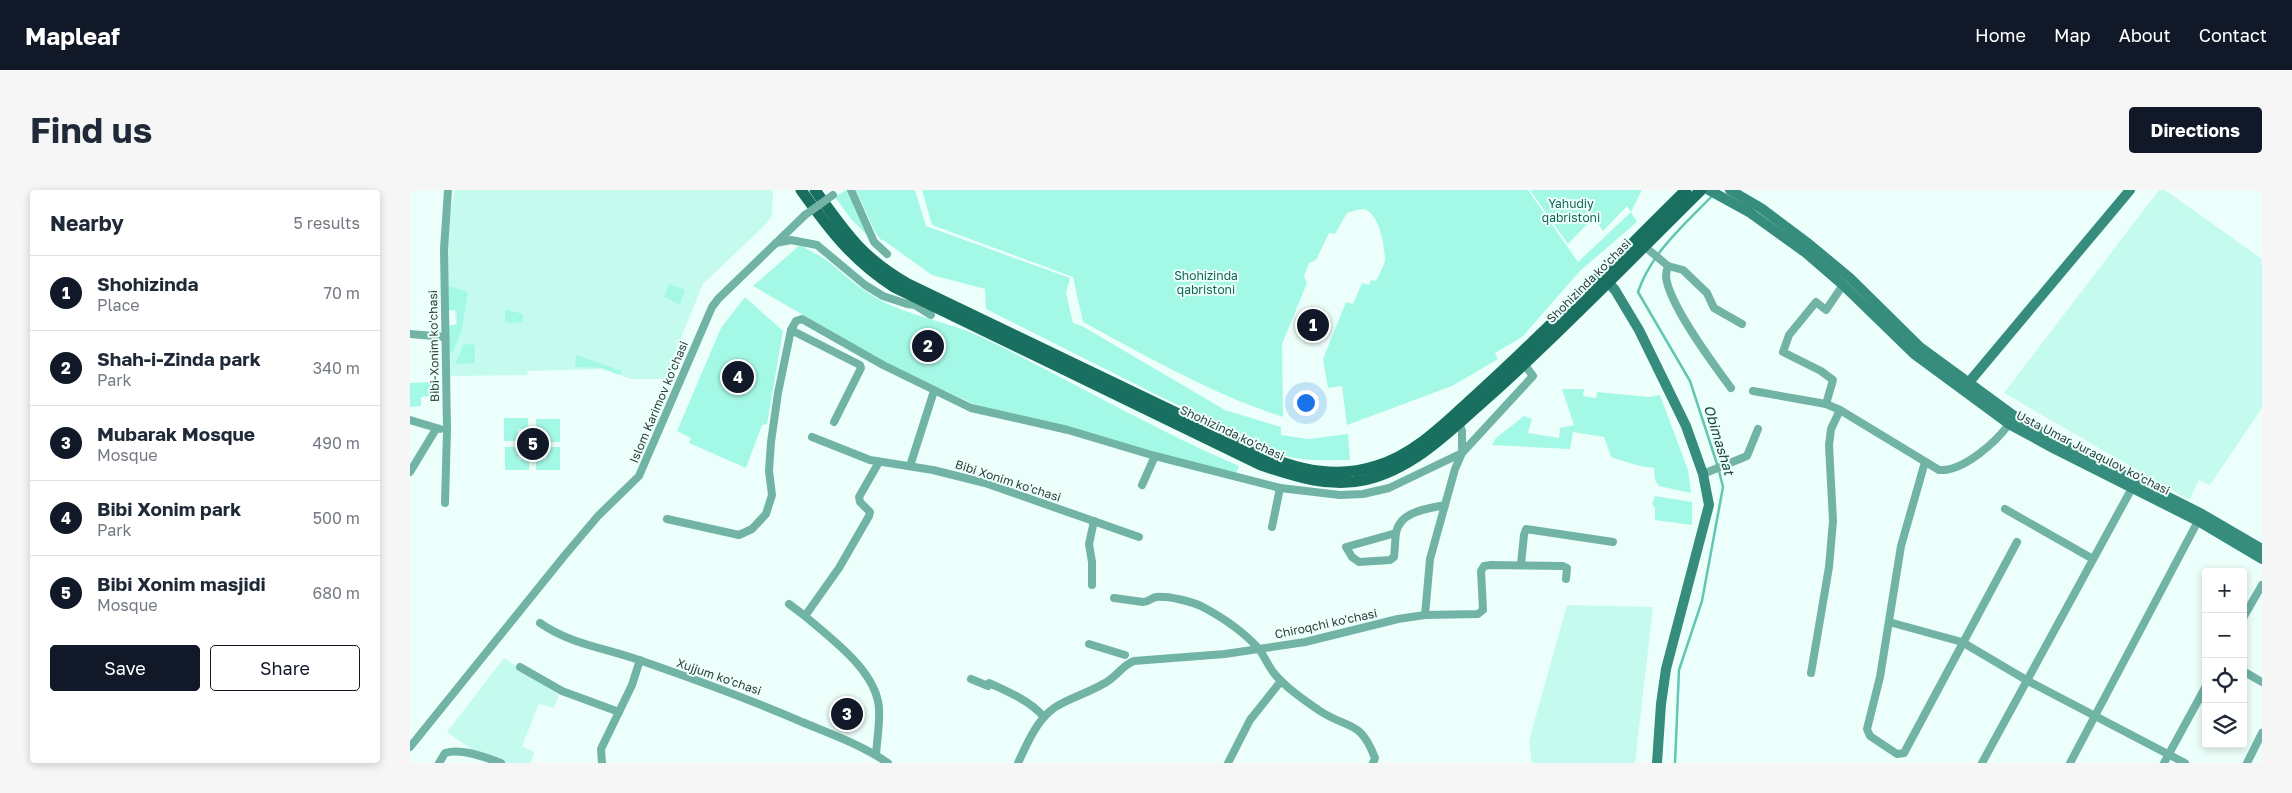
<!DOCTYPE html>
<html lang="en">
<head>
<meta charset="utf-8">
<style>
	body { margin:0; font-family:"Golos Text",sans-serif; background:#f6f6f7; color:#1f2937 }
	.controls { position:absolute; right:15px; bottom:15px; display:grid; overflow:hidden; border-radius:5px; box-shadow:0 2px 8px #0003 }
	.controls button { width:45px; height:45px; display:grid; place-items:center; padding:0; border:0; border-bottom:1px solid #e0e1e3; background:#fff; color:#1f2937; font:25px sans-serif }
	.you { position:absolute; left:895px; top:212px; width:18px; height:18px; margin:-12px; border:4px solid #fff; border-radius:50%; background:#1a73e8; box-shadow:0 0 0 8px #1a73e833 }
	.badge { display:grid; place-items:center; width:32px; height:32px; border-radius:50%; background:#111827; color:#fff; font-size:16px; font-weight:700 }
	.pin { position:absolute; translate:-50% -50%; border:2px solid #fff; box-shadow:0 1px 5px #0006 }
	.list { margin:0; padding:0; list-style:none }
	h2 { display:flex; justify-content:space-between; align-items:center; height:65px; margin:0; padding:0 20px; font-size:21px }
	h2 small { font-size:16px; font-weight:400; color:#747a83 }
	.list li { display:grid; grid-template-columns:32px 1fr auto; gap:15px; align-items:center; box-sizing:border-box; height:75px; padding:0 20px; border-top:1px solid #e0e1e3 }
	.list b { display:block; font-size:19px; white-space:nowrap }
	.list p { margin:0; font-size:16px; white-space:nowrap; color:#747a83 }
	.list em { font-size:16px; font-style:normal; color:#747a83 }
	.actions { display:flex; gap:10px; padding:15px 20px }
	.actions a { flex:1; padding:11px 0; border:1px solid #111827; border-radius:5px; text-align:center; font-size:18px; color:#111827 }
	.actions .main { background:#111827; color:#fff }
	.icon { flex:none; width:28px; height:28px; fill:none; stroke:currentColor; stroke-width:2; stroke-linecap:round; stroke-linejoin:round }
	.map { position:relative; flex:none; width:1852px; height:573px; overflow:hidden; border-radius:5px }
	header { display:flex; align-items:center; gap:30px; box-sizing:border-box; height:70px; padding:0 25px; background:#111827; color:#fff }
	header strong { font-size:24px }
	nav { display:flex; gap:28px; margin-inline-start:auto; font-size:18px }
	.intro { display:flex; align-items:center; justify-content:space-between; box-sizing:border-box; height:120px; padding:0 30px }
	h1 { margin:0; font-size:35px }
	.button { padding:12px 22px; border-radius:5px; background:#111827; color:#fff; font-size:18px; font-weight:700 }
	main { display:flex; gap:30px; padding:0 30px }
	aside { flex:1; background:#fff; border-radius:5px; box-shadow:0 2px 8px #0003 }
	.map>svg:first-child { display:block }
</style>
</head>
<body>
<header>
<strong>Mapleaf</strong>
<nav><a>Home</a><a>Map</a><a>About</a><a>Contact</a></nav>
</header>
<div class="intro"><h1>Find us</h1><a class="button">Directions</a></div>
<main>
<aside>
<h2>Nearby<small>5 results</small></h2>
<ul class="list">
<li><span class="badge">1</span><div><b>Shohizinda</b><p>Place</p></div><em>70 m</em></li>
<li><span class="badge">2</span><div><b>Shah-i-Zinda park</b><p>Park</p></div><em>340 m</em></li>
<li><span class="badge">3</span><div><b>Mubarak Mosque</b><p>Mosque</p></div><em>490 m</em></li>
<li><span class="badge">4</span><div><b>Bibi Xonim park</b><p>Park</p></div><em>500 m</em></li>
<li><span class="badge">5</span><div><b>Bibi Xonim masjidi</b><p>Mosque</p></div><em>680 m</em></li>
</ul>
<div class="actions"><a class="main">Save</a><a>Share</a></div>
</aside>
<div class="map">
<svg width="1852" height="573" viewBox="0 0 1852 573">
	<rect width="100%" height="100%" fill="#edfffa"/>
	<g fill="#c4fbee">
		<path d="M 45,0 L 361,0 L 363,3 L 362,25 L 356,34 L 293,94 L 254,189 L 221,189 L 192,179 L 118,181 L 117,185 L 40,186 L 37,136 L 46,134 L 45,121 L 38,120 L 38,33 Z"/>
		<path d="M 1749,0 L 1755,0 L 1852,69 L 1852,218 L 1800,295 L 1789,290 L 1779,310 L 1594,203 Z"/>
		<path d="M 1157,415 L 1243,417 L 1225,573 L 1122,573 L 1119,551 Z"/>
		<path d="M 94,468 L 149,505 L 144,518 L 129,514 L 112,556 L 124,562 L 121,573 L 93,573 L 63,560 L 37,542 Z"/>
	</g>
	<g fill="#a4f9e6">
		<path d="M 436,0 L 438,0 L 459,47 L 441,29 L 425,7 Z"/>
		<path d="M 446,0 L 505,0 L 516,36 L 660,88 L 656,103 L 663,133 L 672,136 L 815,220 L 871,237 L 871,245 L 898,249 L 938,244 L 940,270 C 918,270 891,272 870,264 L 741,202 L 576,119 L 575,99 L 522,85 L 473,50 L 472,51 L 465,42 Z"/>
		<path d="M 512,0 L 1118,0 L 1168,72 L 1221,22 L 1217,16 L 1193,41 L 1184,27 L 1158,54 L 1120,0 L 1232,0 L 1221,22 L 1227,32 L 1170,81 L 1112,147 L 1085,163 L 1088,169 L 1042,196 L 937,235 L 932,196 L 918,198 L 913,169 L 936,112 L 943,114 L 952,93 L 959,95 L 961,90 L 966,91 C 969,85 974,76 975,70 C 975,57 969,21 953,19 C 948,19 942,22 937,23 L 925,44 L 919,43 L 906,70 L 899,73 L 894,86 L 897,93 L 872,154 L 873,227 C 802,204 738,167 673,132 L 663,87 L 522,35 Z"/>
		<path d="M 390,55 C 400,61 411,66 420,73 C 436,86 450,99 468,109 C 501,127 537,131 571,147 C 658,189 740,238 829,276 L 825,286 L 568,216 L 480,175 L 343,96 Z"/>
		<path d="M 259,94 L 275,100 L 270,115 L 254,107 Z"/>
		<path d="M 39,96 L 58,102 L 52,139 L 43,162 L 38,162 L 37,136 L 47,135 L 47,120 L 38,120 Z"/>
		<path d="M 335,107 L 373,141 L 357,234 L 352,235 L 336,278 L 279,253 L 281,248 L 267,241 L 311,138 Z"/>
		<path d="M 95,119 L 113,124 L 113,133 L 95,132 Z"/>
		<path d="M 54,154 L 65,155 L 65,173 L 45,174 Z"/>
		<path d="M 166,165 L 212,181 L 209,185 L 192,178 L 165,177 Z"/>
		<path d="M 22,192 L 22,206 L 11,207 L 11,216 L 0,217 L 0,193 Z"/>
		<path d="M 1152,199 L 1174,199 L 1173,206 L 1186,208 L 1187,202 L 1239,207 L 1250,205 L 1278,280 L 1281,303 L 1249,296 L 1245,290 L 1244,278 L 1229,276 L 1201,267 L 1194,247 L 1163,242 L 1160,259 L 1082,255 L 1086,248 L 1114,226 L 1122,229 L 1118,243 L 1149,248 L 1150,238 L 1164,235 Z"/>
		<path d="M 94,228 L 118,228 L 118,239 L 108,239 L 108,251 L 94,251 Z"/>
		<path d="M 126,229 L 150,229 L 150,252 L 136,252 L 136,240 L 126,240 Z"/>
		<path d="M 95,257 L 109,257 L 109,269 L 119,269 L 119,280 L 95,280 Z"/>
		<path d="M 136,257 L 150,257 L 150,280 L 126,280 L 126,269 L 136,269 Z"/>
		<path d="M 1245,306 L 1282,312 L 1282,335 L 1245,330 L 1245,318 L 1242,314 Z"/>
	</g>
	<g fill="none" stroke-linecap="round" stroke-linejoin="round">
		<path stroke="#62c6b2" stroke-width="2.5" d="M 1265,573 L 1269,480 L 1292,411 L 1313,297 L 1308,277 L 1280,191 L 1228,102 C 1241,63 1274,35 1302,6"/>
		<g stroke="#71b4a6" stroke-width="8">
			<path d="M 441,0 L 464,52 L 477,64"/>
			<path d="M 366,53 L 381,50 L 407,55 L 455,95 L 473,106 L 497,114 L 505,115 L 521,125"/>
			<path d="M 1234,56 L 1258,76 C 1257,79 1256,84 1256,87 C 1259,115 1304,175 1321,198"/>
			<path d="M 1258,76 L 1273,80 L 1297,103 L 1304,118 L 1332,134"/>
			<path d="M 381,140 L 450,175 L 451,178 L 424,232"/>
			<path d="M 0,144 L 35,147"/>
			<path d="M 1343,201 L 1416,214 L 1430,220 L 1529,280 C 1553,282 1586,252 1599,234"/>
			<path d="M 1416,214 L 1423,190 L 1411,181 L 1373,162 L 1379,145 L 1406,112 L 1416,120 L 1433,95"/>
			<path d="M 0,230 L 30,239"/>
			<path d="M 402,247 L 460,270 L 523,280 L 575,293 L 729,347"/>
			<path d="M 1515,272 L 1491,356 L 1470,487 L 1457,539 L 1460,546 L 1487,564 L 1494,563 L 1607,352"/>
			<path d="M 500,276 L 524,201"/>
			<path d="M 0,282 L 26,239"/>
			<path d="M 1293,284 L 1337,266 L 1348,239"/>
			<path d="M 732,295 L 745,266"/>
			<path d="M 35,313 L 37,239 L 34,59 L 38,0"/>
			<path d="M 1595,319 L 1683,369"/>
			<path d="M 257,329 L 329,345 L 342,339 L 356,324 L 362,305 L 359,281 L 361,252 L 368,203 L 381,140 L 386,131 L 392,129 L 473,175 L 561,218 L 658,240 L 745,266 L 870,298 L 930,305 L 953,304 L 979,298 L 1052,263 L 1123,186 L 1114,174"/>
			<path d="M 862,337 L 870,298"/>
			<path d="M 986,343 L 936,357 L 942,367 L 949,372 L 980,370 L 984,367 C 985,359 985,350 986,343 C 990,321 1017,319 1035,315"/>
			<path d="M 1111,374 L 1114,345 L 1116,339 L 1203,352"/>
			<path d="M 682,395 L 682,372 L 679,354 L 684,331"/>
			<path d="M 704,408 L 733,412 C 739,412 741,408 746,407 C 759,406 780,411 791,416 C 812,427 833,441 849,459 C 854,466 858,475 863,482 C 875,497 894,510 910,521 C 939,540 950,529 965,568 L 963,573"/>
			<path d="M 379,414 L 395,426 L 429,378 L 459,326 L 460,322 L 450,312 L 449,307 L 469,272"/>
			<path d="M 1015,425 L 1020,369 L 1045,279 L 1052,263 L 1052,241 L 1049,233"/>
			<path d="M 395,426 C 421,449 466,480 469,518 C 470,533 467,550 466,565"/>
			<path d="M 1833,428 L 1852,395"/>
			<path d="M 1479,432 L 1552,452 L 1618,491 L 1775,573"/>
			<path d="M 130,433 C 160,454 195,458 229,470 C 284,489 339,509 392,532 C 421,544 452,555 478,573"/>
			<path d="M 679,454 L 715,465"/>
			<path d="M 110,477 L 152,501 L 209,522"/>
			<path d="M 1833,481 L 1852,492"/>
			<path d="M 1401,483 L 1419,377 L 1423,331 L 1419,255 L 1421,239 L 1430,220"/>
			<path d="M 561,489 L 578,496 L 579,493 C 599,502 620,511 634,527"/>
			<path d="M 0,557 L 155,365 L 188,326 L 229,286 L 302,117 L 308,109 L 395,25"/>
			<path d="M 29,573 L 35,563 C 52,558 74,567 91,573"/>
			<path d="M 192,573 L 191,559 L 222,495 L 230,470"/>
			<path d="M 608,573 C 617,554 626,531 644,518 C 659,508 678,503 693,494 C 706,488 711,476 724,471 L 815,464 L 895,452 L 988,429 L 1015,425 L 1068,424 L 1073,420 L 1071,381 L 1074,376 L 1081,375 L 1153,376 L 1157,378 L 1156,389"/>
			<path d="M 818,573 L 840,530 L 871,491"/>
			<path d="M 1572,573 L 1722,298"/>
			<path d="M 1660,573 L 1788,331"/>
			<path d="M 1754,573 L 1796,496"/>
			<path d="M 1837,573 L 1852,543"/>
		</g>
		<g stroke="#368d7d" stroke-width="10">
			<path d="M 1299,0 L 1339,22 L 1396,63 L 1433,95 L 1504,164 L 1599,234 L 1643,258 L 1788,331 L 1852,369"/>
			<path d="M 1320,0 L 1351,18 L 1399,54 L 1440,88 L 1510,157 L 1603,225 L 1649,252 L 1792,324 L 1852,359"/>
			<path d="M 1194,88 L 1205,100 L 1229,140 L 1276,236 L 1293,284 L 1299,315 L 1256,479 L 1251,514 L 1247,573"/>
			<path d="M 1555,197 L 1720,0"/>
		</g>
		<g stroke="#196f60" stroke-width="11">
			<path d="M 391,0 C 419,39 442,70 484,97 L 851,275 C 884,286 919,298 955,290 C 1007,278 1046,235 1085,201 C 1156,137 1223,67 1291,0"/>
			<path d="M 405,0 C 436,43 451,67 498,94 L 856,266 C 891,281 930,288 966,276 C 1006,264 1037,231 1067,204 C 1139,139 1207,68 1276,0"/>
		</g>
		<path stroke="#71b4a6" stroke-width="8" d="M 395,25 L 423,5"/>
	</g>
	<g text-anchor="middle" stroke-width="4" stroke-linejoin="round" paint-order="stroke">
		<g font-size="12" fill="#136558" stroke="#edfffa">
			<text x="1161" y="18">Yahudiy<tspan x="1161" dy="14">qabristoni</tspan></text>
			<text x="796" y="90">Shohizinda<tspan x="796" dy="14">qabristoni</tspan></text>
		</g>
		<g font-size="12" fill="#2c3e3a" stroke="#edfffa">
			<text transform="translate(1179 91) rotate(-45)" y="4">Shohizinda ko'chasi</text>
			<text transform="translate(24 156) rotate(-91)" y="4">Bibi-Xonim ko'chasi</text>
			<text transform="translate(249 212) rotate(-67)" y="4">Islom Karimov ko'chasi</text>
			<text transform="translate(822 243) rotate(25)" y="4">Shohizinda ko'chasi</text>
			<text transform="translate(1683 263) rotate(27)" y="4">Usta Umar Juraqulov ko'chasi</text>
			<text transform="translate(598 291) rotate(18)" y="4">Bibi Xonim ko'chasi</text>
			<text transform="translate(916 434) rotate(-12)" y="4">Chiroqchi ko'chasi</text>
			<text transform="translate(309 487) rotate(19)" y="4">Xujjum ko'chasi</text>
		</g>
		<g font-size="14" font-style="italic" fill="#1c4940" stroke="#edfffa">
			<text transform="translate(1309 250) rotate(73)" y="5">Obimashat</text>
		</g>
	</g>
</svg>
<div class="controls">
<button>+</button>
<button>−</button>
<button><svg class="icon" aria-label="locate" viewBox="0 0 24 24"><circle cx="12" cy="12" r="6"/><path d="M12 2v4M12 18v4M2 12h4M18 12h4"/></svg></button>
<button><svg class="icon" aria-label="layers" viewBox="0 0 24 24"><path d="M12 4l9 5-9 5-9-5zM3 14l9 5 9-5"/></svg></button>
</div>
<div class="you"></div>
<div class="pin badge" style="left:903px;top:135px">1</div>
<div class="pin badge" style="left:518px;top:156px">2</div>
<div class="pin badge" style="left:437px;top:524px">3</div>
<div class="pin badge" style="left:328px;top:187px">4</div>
<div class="pin badge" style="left:123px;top:254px">5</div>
</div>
</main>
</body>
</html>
